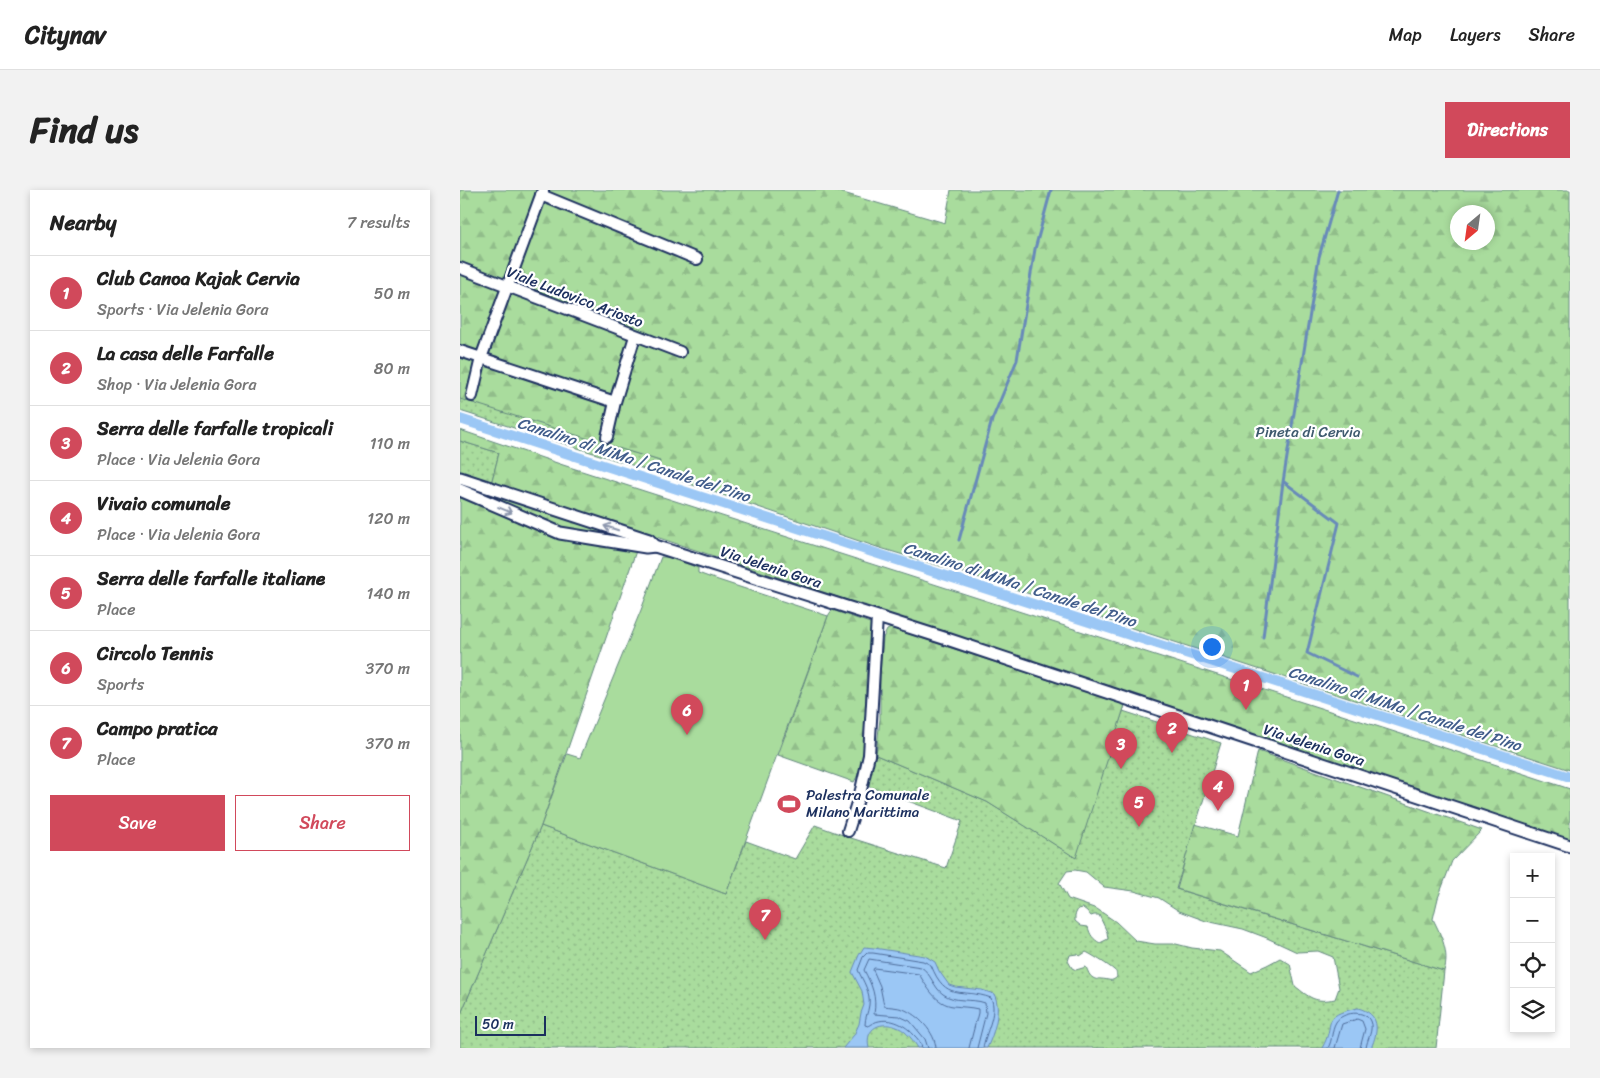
<!DOCTYPE html>
<html lang="en">
<head>
<meta charset="utf-8">
<style>
	body { margin:0; font-family:Sriracha,sans-serif; background:#f2f2f2; color:#222 }
	.controls { position:absolute; right:15px; bottom:15px; display:grid; overflow:hidden; border-radius:0px; box-shadow:0 2px 8px #0003 }
	.controls button { width:45px; height:45px; display:grid; place-items:center; padding:0; border:0; border-bottom:1px solid #e0e0e0; background:#fff; color:#222; font:25px sans-serif }
	.compass { position:absolute; left:990px; top:15px; width:45px; height:45px; border-radius:50%; background:#fff; box-shadow:0 2px 8px #0003; rotate:209deg }
	.scale { position:absolute; left:15px; bottom:12px; width:71px; box-sizing:border-box; padding-left:5px; border:2px solid #1b2f5e; border-top:0; font-size:14px; line-height:18px; white-space:nowrap; color:#1b2f5e; -webkit-text-stroke:4px #fff; paint-order:stroke }
	.you { position:absolute; left:751px; top:456px; width:18px; height:18px; margin:-12px; border:4px solid #fff; border-radius:50%; background:#1a73e8; box-shadow:0 0 0 8px #1a73e833 }
	.badge { display:grid; place-items:center; width:32px; height:32px; border-radius:50%; background:#d1495b; color:#fff; font-size:16px; font-weight:700 }
	.pin { position:absolute; translate:-50% -41px; filter:drop-shadow(0 1px 2px #0008) }
	.pin::after { content:''; position:absolute; top:26px; width:18px; height:15px; background:inherit; clip-path:polygon(0 0,100% 0,50% 100%) }
	.list { margin:0; padding:0; list-style:none }
	h2 { display:flex; justify-content:space-between; align-items:center; height:65px; margin:0; padding:0 20px; font-size:21px }
	h2 small { font-size:16px; font-weight:400; color:#767676 }
	.list li { display:grid; grid-template-columns:32px 1fr auto; gap:15px; align-items:center; box-sizing:border-box; height:75px; padding:0 20px; border-top:1px solid #e0e0e0 }
	.list b { display:block; font-size:19px; white-space:nowrap }
	.list p { margin:0; font-size:16px; white-space:nowrap; color:#767676 }
	.list em { font-size:16px; font-style:normal; color:#767676 }
	.actions { display:flex; gap:10px; padding:15px 20px }
	.actions a { flex:1; padding:11px 0; border:1px solid #d1495b; border-radius:0px; text-align:center; font-size:18px; color:#d1495b }
	.actions .main { background:#d1495b; color:#fff }
	.icon { flex:none; width:28px; height:28px; fill:none; stroke:currentColor; stroke-width:2; stroke-linecap:round; stroke-linejoin:round }
	.map { position:relative; flex:none; width:1110px; height:858px; overflow:hidden; border-radius:0px }
	header { display:flex; align-items:center; gap:30px; box-sizing:border-box; height:70px; padding:0 25px; background:#fff; border-bottom:1px solid #e0e0e0 }
	header strong { font-size:24px }
	nav { display:flex; gap:28px; margin-inline-start:auto; font-size:18px }
	.intro { display:flex; align-items:center; justify-content:space-between; box-sizing:border-box; height:120px; padding:0 30px }
	h1 { margin:0; font-size:35px }
	.button { padding:12px 22px; border-radius:0px; background:#d1495b; color:#fff; font-size:18px; font-weight:700 }
	main { display:flex; gap:30px; padding:0 30px }
	aside { flex:1; background:#fff; border-radius:0px; box-shadow:0 2px 8px #0003 }
	.map>svg:first-child { display:block }
</style>
</head>
<body>
<header>
<strong>Citynav</strong>
<nav><a>Map</a><a>Layers</a><a>Share</a></nav>
</header>
<div class="intro"><h1>Find us</h1><a class="button">Directions</a></div>
<main>
<aside>
<h2>Nearby<small>7 results</small></h2>
<ul class="list">
<li><span class="badge">1</span><div><b>Club Canoa Kajak Cervia</b><p>Sports · Via Jelenia Gora</p></div><em>50 m</em></li>
<li><span class="badge">2</span><div><b>La casa delle Farfalle</b><p>Shop · Via Jelenia Gora</p></div><em>80 m</em></li>
<li><span class="badge">3</span><div><b>Serra delle farfalle tropicali</b><p>Place · Via Jelenia Gora</p></div><em>110 m</em></li>
<li><span class="badge">4</span><div><b>Vivaio comunale</b><p>Place · Via Jelenia Gora</p></div><em>120 m</em></li>
<li><span class="badge">5</span><div><b>Serra delle farfalle italiane</b><p>Place</p></div><em>140 m</em></li>
<li><span class="badge">6</span><div><b>Circolo Tennis</b><p>Sports</p></div><em>370 m</em></li>
<li><span class="badge">7</span><div><b>Campo pratica</b><p>Place</p></div><em>370 m</em></li>
</ul>
<div class="actions"><a class="main">Save</a><a>Share</a></div>
</aside>
<div class="map">
<svg width="1110" height="858" viewBox="0 0 1110 858">
	<defs>
		<pattern id="grass-dots" width="8" height="8" patternUnits="userSpaceOnUse" patternTransform="scale(1.25)"><rect width="8" height="8" fill="#a9dc9d"/><path d="M2 2h.1M6 6h.1" fill="none" stroke="#91bd8a" stroke-width="1.8" stroke-linecap="round"/></pattern>
		<pattern id="forest-firs" width="22" height="20" patternUnits="userSpaceOnUse" patternTransform="scale(1.25)"><rect width="22" height="20" fill="#a9dc9d"/><path d="M5 1l3.5 6h-7zM16 11l3.5 6h-7z" fill="#91bd8a"/></pattern>
	</defs>
	<rect width="100%" height="100%" fill="#fff"/>
	<filter id="ink" filterUnits="userSpaceOnUse"><feTurbulence type="fractalNoise" baseFrequency=".02" numOctaves="2"/><feDisplacementMap in="SourceGraphic" scale="10" xChannelSelector="R" yChannelSelector="G"/><feConvolveMatrix kernelMatrix="1 2 1 2 8 2 1 2 1" color-interpolation-filters="sRGB"/></filter>
	<g filter="url(#ink)">
		<g fill="url(#grass-dots)" stroke="#62867e" fill-rule="evenodd">
			<path d="M 0,207 L 200,271 L 197,283 L 0,221 Z"/>
			<path d="M 0,251 L 39,263 L 31,294 L 0,284 Z"/>
			<path d="M 665,515 L 663,521 L 761,553 L 716,699 L 984,781 L 976,858 L 0,858 L 0,826 L 81,636 L 266,704 L 286,651 L 335,669 L 355,635 L 391,648 L 486,678 L 502,631 L 405,595 L 416,565 L 527,612 L 615,667 ZM 615,680 L 626,682 L 644,697 L 674,701 L 699,708 L 719,721 L 746,731 L 783,739 L 807,748 L 837,762 L 858,761 L 873,767 L 879,798 L 875,809 C 855,813 850,808 835,796 L 830,774 L 820,768 L 807,775 L 791,782 L 760,761 L 732,758 L 716,754 L 695,754 L 676,751 L 656,732 L 637,719 L 608,709 L 599,693 L 607,681 ZM 623,718 L 627,721 L 631,726 L 634,725 L 639,725 L 647,742 L 648,749 L 640,753 C 633,749 630,745 628,737 L 621,736 L 615,731 L 615,725 L 618,719 ZM 626,762 C 629,763 650,776 654,780 C 657,782 656,783 657,787 C 651,793 649,789 641,789 C 636,788 639,791 633,788 C 629,786 628,781 626,777 L 616,780 L 612,778 L 608,771 L 610,765 L 617,764 L 620,766 Z"/>
		</g>
		<g fill="url(#forest-firs)" stroke="#62867e" fill-rule="evenodd">
			<path d="M 0,0 L 373,0 L 485,33 L 491,0 L 1110,0 L 1110,580 L 653,432 L 540,394 L 417,357 L 197,283 L 200,271 L 0,209 ZM 998,22 L 1028,22 L 1028,52 L 998,52 Z"/>
			<path d="M 0,240 L 103,275 L 988,559 L 1110,599 L 1110,650 L 151,332 L 31,294 L 39,263 L 0,251 Z"/>
			<path d="M 0,292 L 188,354 L 97,337 L 0,297 Z"/>
			<path d="M 0,305 L 102,348 L 176,361 L 81,636 L 0,826 Z"/>
			<path d="M 372,420 L 410,433 L 411,435 C 409,454 407,473 406,493 C 405,520 409,569 394,592 L 318,565 L 368,426 Z"/>
			<path d="M 431,438 L 665,515 L 616,668 L 527,612 L 416,565 L 420,529 L 420,484 L 423,448 L 427,440 Z"/>
			<path d="M 798,561 L 1022,640 L 992,671 L 978,708 L 973,729 C 981,745 990,763 984,781 L 717,699 L 735,634 L 778,646 Z"/>
		</g>
		<path fill="#a9dc9d" stroke="#62867e" d="M 201,367 L 210,367 L 238,378 L 238,383 L 249,387 L 368,426 L 266,704 L 81,636 L 107,564 L 120,568 L 181,420 Z"/>
		<g fill="#9bc7f5" stroke="#688ab9">
			<path d="M 404,757 L 414,758 L 465,766 L 475,772 L 479,781 L 489,795 L 495,797 L 522,800 L 534,804 C 542,819 534,843 527,858 L 458,858 C 454,851 446,841 439,838 C 422,830 404,837 409,858 L 383,858 L 394,845 L 399,834 L 401,823 L 404,815 L 402,801 L 392,782 L 399,765 Z"/>
			<path d="M 898,818 C 920,824 919,840 911,858 L 862,858 C 877,833 858,826 898,818 Z"/>
		</g>
		<g fill="none" stroke-linecap="round" stroke-linejoin="round">
			<g stroke="#4e6c9a" stroke-width="1">
				<path d="M 462,858 C 461,852 458,849 454,845 C 442,831 423,825 408,836 L 405,835 C 405,827 408,823 409,815 C 411,803 403,791 398,780 L 403,767 L 407,763 L 413,763 L 463,771 L 471,775 C 486,813 501,797 531,808 C 538,823 525,843 523,858"/>
				<path d="M 468,858 L 465,849 L 450,831 L 439,826 L 414,824 C 417,807 412,795 404,780 L 409,769 L 461,777 C 470,782 474,798 483,804 C 495,813 512,808 525,813 L 526,823 L 517,858"/>
				<path d="M 476,858 C 475,842 458,825 443,819 C 437,817 430,817 424,816 L 420,796 L 413,780 L 414,778 L 459,784 C 467,797 476,814 493,816 C 502,817 510,817 518,819 L 518,823 L 509,858"/>
				<path d="M 868,858 C 873,850 871,840 876,832 C 882,822 905,819 910,831 C 914,840 907,849 906,858"/>
				<path d="M 875,858 L 882,834 L 897,829 L 902,831 L 905,839 L 900,858"/>
			</g>
			<g stroke="#688ab9" stroke-width="3">
				<path d="M 824,292 L 879,333 L 847,463 L 897,487"/>
				<path d="M 499,350 L 532,230 L 557,170 L 575,59 L 591,0"/>
				<path d="M 803,447 L 823,292 L 859,67 L 878,0"/>
			</g>
			<path stroke="#9bc7f5" stroke-width="10" d="M 0,229 L 1110,587"/>
			<defs>
				<g id="minor">
					<path d="M 81,5 L 237,69"/>
					<path d="M 0,78 L 220,162"/>
					<path d="M 0,161 L 155,212 L 175,146"/>
					<path d="M 12,206 L 21,168 L 83,0"/>
					<path d="M 147,247 L 155,212"/>
					<path d="M 388,641 L 401,600 L 409,565 L 417,427"/>
				</g>
				<g id="tertiary">
					<path d="M 0,288 L 189,350 L 195,356 L 490,450 L 1110,656"/>
					<path d="M 0,300 L 100,343 L 186,357 L 195,356"/>
				</g>
			</defs>
			<use href="#minor" stroke="#1b2f5e" stroke-width="14"/>
			<use href="#tertiary" stroke="#1b2f5e" stroke-width="15"/>
			<use href="#minor" stroke="#fff" stroke-width="10"/>
			<use href="#tertiary" stroke="#fff" stroke-width="11"/>
		</g>
		<defs><path id="oneway-shaft" d="M-6 0H5M1.5-3L5.5 0L1.5 3" fill="none" stroke-width="1.6" stroke-linecap="round" stroke-linejoin="round" transform="scale(1.25)"/></defs>
		<g stroke="#8d97ae">
			<use href="#oneway-shaft" transform="translate(45 320) rotate(23)"/>
			<use href="#oneway-shaft" transform="translate(151 338) rotate(-162)"/>
		</g>
	</g>
	<defs>
		<symbol id="stadium-bare" viewBox="-9 -9 18 18"><path d="M0-5a6.5 5 0 1 0 0 10a6.5 5 0 1 0 0-10ZM-3.5-1.8h7v3.6h-7Z" fill="#d1495b" stroke="#fff" stroke-width="2.5" paint-order="stroke"/></symbol>
	</defs>
	<g fill-rule="evenodd">
		<use href="#stadium-bare" x="313" y="598" width="32" height="32"/>
	</g>
	<g text-anchor="middle" stroke-width="4.5" stroke-linejoin="round" paint-order="stroke">
		<g font-size="15" fill="#1b2f5e" stroke="#fff">
			<text transform="translate(115 107) rotate(21)" y="5">Viale Ludovico Ariosto</text>
			<text transform="translate(311 377) rotate(18)" y="5">Via Jelenia Gora</text>
			<text transform="translate(854 555) rotate(18)" y="5">Via Jelenia Gora</text>
		</g>
		<g font-size="15" fill="#3e5a6e" stroke="#fff">
			<text x="848" y="247">Pineta di Cervia</text>
		</g>
		<g font-size="15" fill="#1b2f5e" stroke="#fff" text-anchor="start">
			<text x="346" y="610">Palestra Comunale<tspan x="346" dy="17">Milano Marittima</tspan></text>
		</g>
		<g font-size="16" font-style="italic" fill="#415d8b" stroke="#fff">
			<text transform="translate(174 269) rotate(18)" y="6">Canalino di MiMa | Canale del Pino</text>
			<text transform="translate(560 394) rotate(18)" y="6">Canalino di MiMa | Canale del Pino</text>
			<text transform="translate(945 518) rotate(18)" y="6">Canalino di MiMa | Canale del Pino</text>
		</g>
	</g>
</svg>
<div class="controls">
<button>+</button>
<button>−</button>
<button><svg class="icon" aria-label="locate" viewBox="0 0 24 24"><circle cx="12" cy="12" r="6"/><path d="M12 2v4M12 18v4M2 12h4M18 12h4"/></svg></button>
<button><svg class="icon" aria-label="layers" viewBox="0 0 24 24"><path d="M12 4l9 5-9 5-9-5zM3 14l9 5 9-5"/></svg></button>
</div>
<svg class="compass" viewBox="-18 -18 36 36"><path d="M0-13l5 13h-10z" fill="#e53935"/><path d="M0 13l5-13h-10z" fill="#767676"/></svg>
<div class="scale">50 m</div>
<div class="you"></div>
<div class="pin badge" style="left:786px;top:520px">1</div>
<div class="pin badge" style="left:712px;top:563px">2</div>
<div class="pin badge" style="left:661px;top:579px">3</div>
<div class="pin badge" style="left:758px;top:621px">4</div>
<div class="pin badge" style="left:679px;top:637px">5</div>
<div class="pin badge" style="left:227px;top:545px">6</div>
<div class="pin badge" style="left:305px;top:750px">7</div>
</div>
</main>
</body>
</html>
